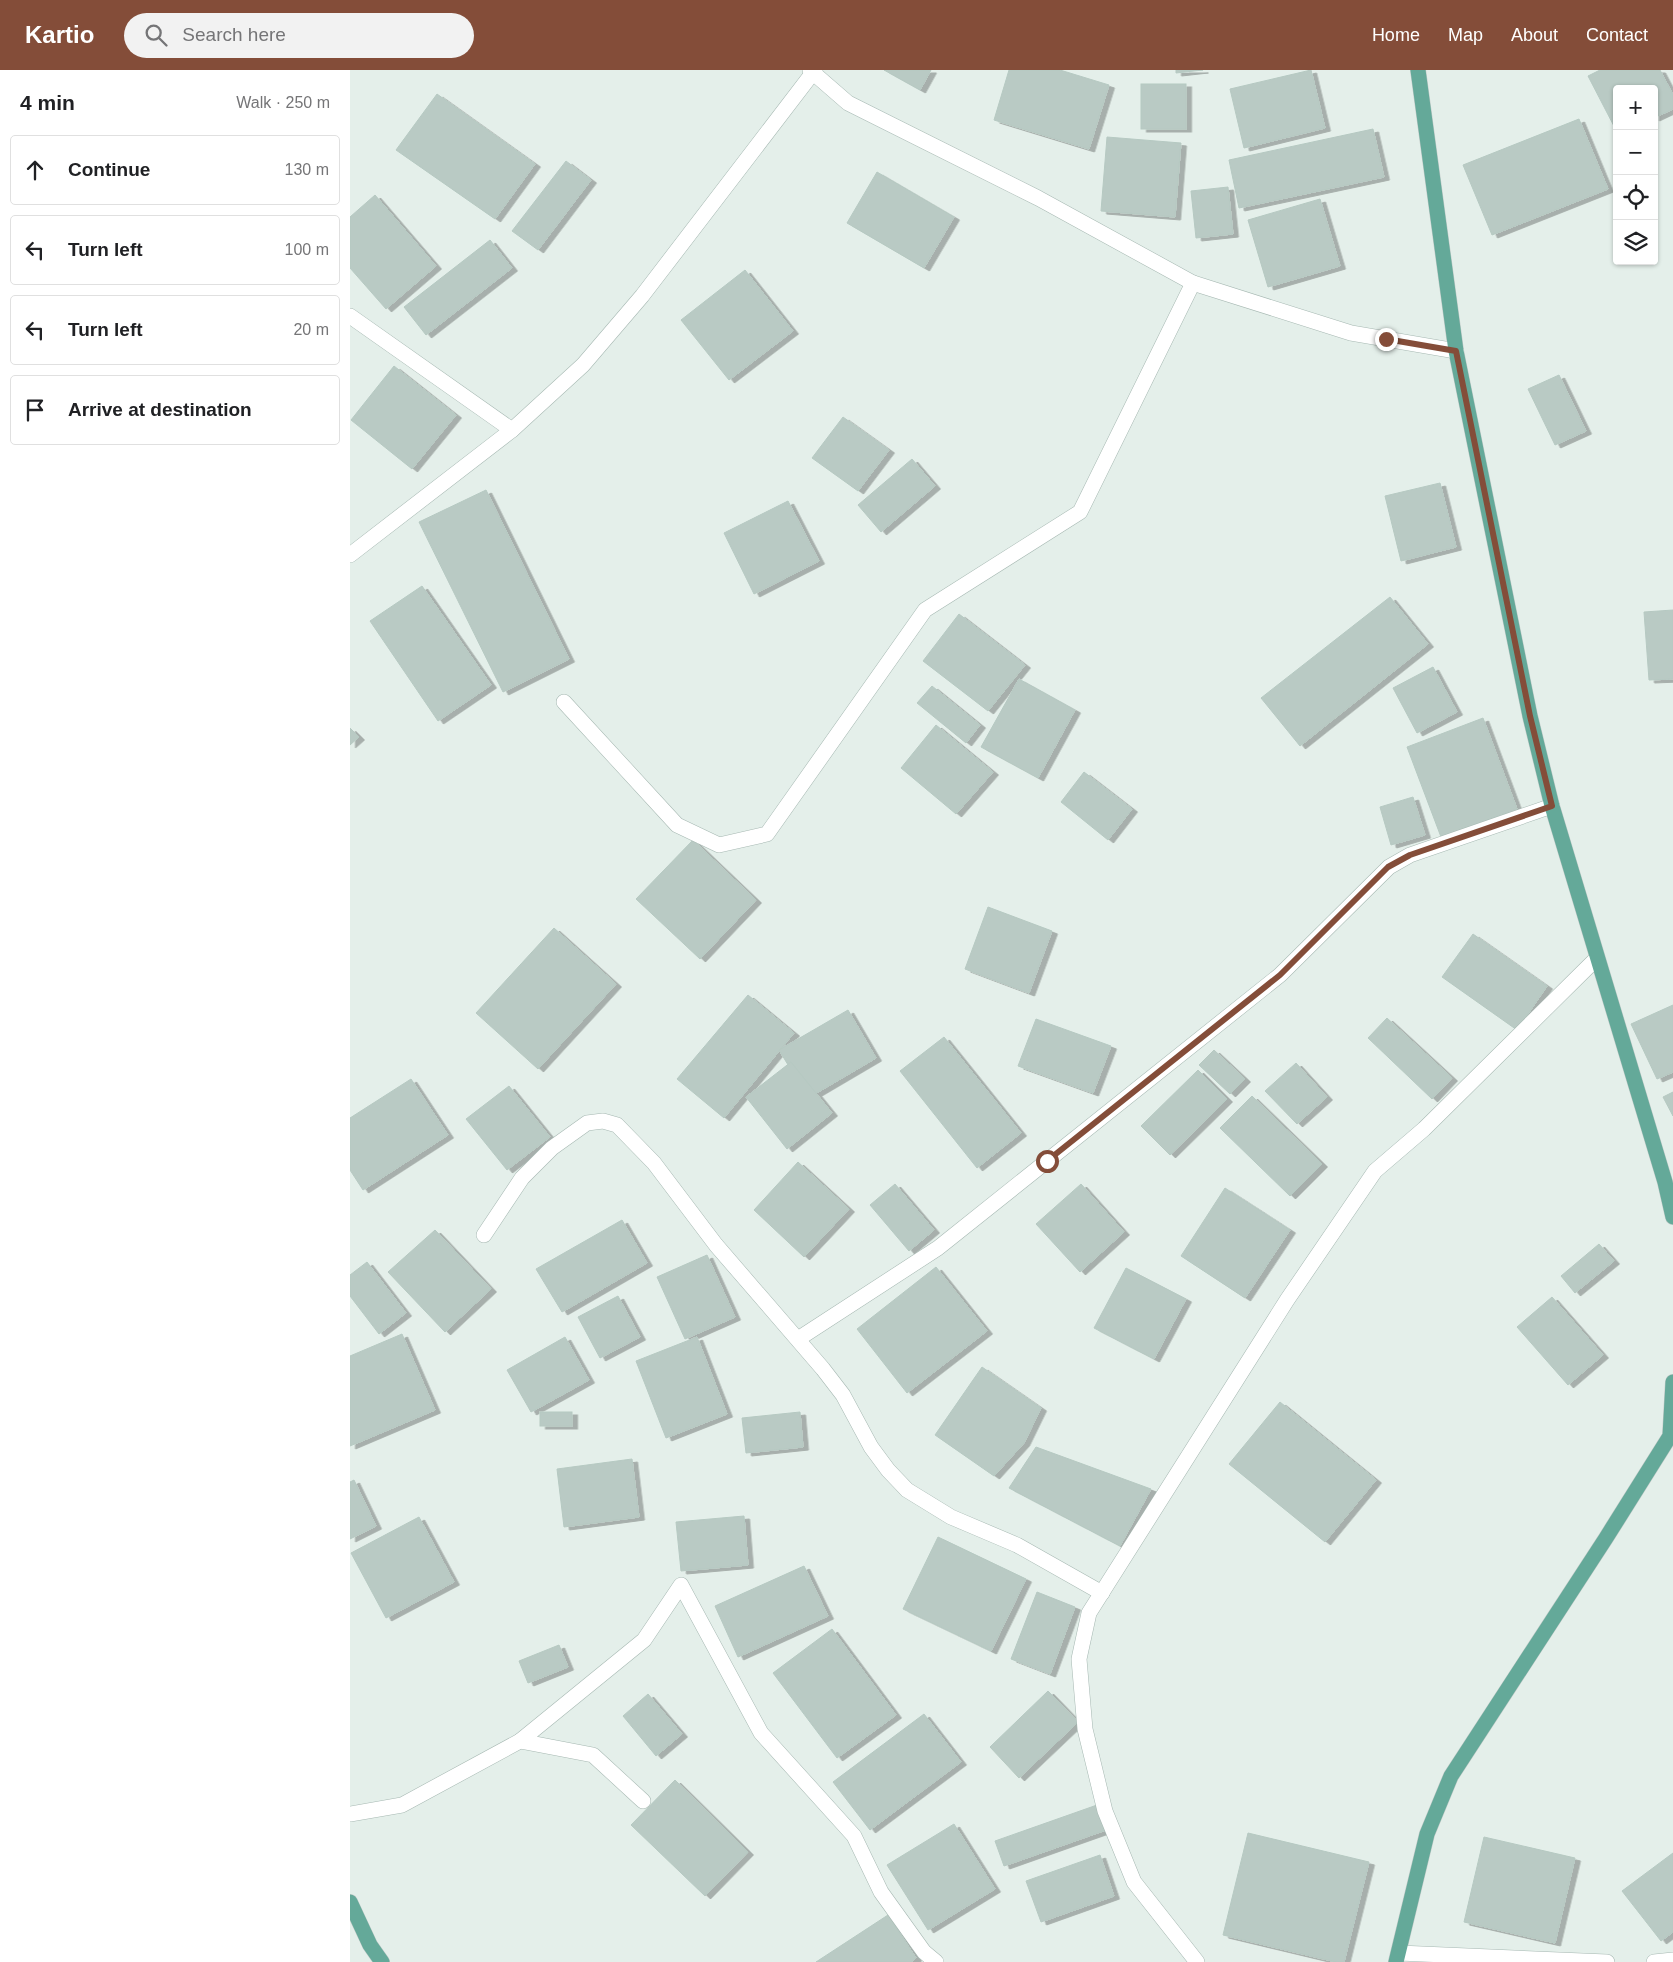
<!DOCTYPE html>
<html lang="en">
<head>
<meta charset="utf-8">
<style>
	body { margin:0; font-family:Arial,sans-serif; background:#f2f2f2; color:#202124 }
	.controls { position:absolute; right:15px; top:15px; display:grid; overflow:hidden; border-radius:5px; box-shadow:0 1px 4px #0004 }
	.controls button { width:45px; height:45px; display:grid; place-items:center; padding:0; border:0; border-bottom:1px solid #e0e0e0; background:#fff; color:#202124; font:25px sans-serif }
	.stop { position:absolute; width:15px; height:15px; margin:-11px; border:4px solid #844d39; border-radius:50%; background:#fff }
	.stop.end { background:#844d39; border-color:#fff; box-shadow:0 1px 5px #0008 }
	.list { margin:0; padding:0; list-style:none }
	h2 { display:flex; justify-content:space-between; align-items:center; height:65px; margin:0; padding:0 20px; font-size:21px }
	h2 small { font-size:16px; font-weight:400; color:#757577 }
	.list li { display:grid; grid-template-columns:32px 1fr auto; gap:15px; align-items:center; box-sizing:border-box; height:70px; margin:0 10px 10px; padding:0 10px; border:1px solid #e0e0e0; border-radius:5px }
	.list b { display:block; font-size:19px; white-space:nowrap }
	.list em { font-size:16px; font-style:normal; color:#757577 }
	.icon { flex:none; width:28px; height:28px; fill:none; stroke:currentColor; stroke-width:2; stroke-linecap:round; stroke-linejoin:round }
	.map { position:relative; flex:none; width:1323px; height:1892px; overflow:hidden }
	header { display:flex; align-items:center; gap:30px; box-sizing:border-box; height:70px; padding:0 25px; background:#844d39; color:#fff }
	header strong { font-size:24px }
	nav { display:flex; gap:28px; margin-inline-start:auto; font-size:18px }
	.search { width:350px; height:45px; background:#f2f2f2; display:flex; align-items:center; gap:12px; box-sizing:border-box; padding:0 18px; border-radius:28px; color:#757577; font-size:19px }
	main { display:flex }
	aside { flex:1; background:#fff }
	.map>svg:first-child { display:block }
</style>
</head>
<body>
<header>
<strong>Kartio</strong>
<div class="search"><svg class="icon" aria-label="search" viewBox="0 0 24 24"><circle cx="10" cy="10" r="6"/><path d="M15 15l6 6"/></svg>Search here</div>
<nav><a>Home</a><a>Map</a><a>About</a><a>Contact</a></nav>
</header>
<main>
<aside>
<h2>4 min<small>Walk · 250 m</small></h2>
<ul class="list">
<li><svg class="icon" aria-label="ahead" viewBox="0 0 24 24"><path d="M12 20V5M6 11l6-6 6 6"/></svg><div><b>Continue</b></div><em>130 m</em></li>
<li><svg class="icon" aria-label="left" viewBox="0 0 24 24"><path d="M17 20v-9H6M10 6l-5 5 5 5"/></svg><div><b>Turn left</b></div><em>100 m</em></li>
<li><svg class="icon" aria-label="left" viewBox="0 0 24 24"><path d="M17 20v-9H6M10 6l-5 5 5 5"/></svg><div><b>Turn left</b></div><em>20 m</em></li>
<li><svg class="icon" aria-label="arrive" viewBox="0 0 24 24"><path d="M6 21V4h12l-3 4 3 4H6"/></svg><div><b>Arrive at destination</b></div></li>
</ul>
</aside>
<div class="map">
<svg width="1323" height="1892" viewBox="0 0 1323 1892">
	<defs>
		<filter id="shadow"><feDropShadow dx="5.5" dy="3" stdDeviation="0" flood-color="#0004"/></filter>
	</defs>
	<rect width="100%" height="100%" fill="#e4efea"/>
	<g fill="#b9cac4" stroke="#b6c9c2" filter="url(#shadow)">
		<path d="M 534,0 L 581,0 L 570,20 Z"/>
		<path d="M 659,0 L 710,0 L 759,15 L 739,79 L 644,50 Z"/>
		<path d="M 826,0 L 853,0 L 826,3 Z"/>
		<path d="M 961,0 L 975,58 L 894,78 L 880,19 Z"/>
		<path d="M 1250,0 L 1310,0 L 1323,25 L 1323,39 L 1304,48 L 1304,19 L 1267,19 L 1267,62 L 1238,6 Z"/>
		<rect x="791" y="14" width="45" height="45"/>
		<path d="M 87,24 L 185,94 L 145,149 L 46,80 Z"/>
		<path d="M 1229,49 L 1258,119 L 1142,165 L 1113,95 Z"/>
		<path d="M 1023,59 L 1034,107 L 889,138 L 879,90 Z"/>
		<path d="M 757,67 L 831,73 L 825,147 L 751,141 Z"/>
		<path d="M 216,91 L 241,110 L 188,180 L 162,161 Z"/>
		<path d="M 527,102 L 604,147 L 574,198 L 497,153 Z"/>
		<path d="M 878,117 L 883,164 L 846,168 L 841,121 Z"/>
		<path d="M 25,125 L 86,196 L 36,239 L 0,198 L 0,147 Z"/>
		<path d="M 970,129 L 990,196 L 918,217 L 898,150 Z"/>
		<path d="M 140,170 L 162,198 L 76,265 L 54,237 Z"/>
		<path d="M 395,200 L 443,261 L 379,310 L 331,250 Z"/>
		<path d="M 44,296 L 106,345 L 62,399 L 1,350 Z"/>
		<path d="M 1209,305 L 1236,361 L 1205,375 L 1178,319 Z"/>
		<path d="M 493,347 L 539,380 L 508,421 L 462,388 Z"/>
		<path d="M 562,389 L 585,416 L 531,462 L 508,435 Z"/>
		<path d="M 1090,413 L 1106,477 L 1051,491 L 1035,426 Z"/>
		<path d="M 136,420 L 219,589 L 153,622 L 69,452 Z"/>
		<path d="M 438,431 L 469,491 L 404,524 L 374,463 Z"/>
		<path d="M 72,516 L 141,615 L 88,651 L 20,551 Z"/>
		<path d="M 1040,527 L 1078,574 L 950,676 L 911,628 Z"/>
		<path d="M 1323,540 L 1323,609 L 1299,610 L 1294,542 Z"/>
		<path d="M 609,544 L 675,595 L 638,641 L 573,591 Z"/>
		<path d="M 1083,597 L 1107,642 L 1067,663 L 1043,618 Z"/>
		<path d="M 669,609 L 725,640 L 688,708 L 631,677 Z"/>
		<path d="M 582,616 L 630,655 L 616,673 L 567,633 Z"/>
		<path d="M 1133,648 L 1167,739 L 1091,767 L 1057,677 Z"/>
		<path d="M 586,655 L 643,702 L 606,744 L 551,698 Z"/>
		<path d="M 0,658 L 9,667 L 0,675 Z"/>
		<path d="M 734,702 L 782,739 L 758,770 L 711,732 Z"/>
		<path d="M 1063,727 L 1075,765 L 1041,775 L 1030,737 Z"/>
		<path d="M 343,770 L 406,830 L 350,889 L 286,829 Z"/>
		<path d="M 638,837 L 702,861 L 679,923 L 615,899 Z"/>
		<path d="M 204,858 L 266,914 L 188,999 L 126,943 Z"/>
		<path d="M 1123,864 L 1197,916 L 1167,960 L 1092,907 Z"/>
		<path d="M 398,925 L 444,963 L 374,1048 L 327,1009 Z"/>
		<path d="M 1323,935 L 1323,1002 L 1307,1009 L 1281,954 Z"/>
		<path d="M 498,940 L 526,988 L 458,1028 L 429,980 Z"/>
		<path d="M 1037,948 L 1102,1008 L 1082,1029 L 1018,968 Z"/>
		<path d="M 686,949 L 761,976 L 743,1023 L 668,996 Z"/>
		<path d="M 594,967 L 671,1063 L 627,1098 L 550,1001 Z"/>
		<path d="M 864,980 L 895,1009 L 880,1024 L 849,995 Z"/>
		<path d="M 441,992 L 482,1043 L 437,1079 L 396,1027 Z"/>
		<path d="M 946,993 L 977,1027 L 947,1054 L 915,1021 Z"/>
		<path d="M 848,1000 L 877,1029 L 820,1085 L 791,1056 Z"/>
		<path d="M 61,1009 L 98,1065 L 13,1120 L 0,1100 L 0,1048 Z"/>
		<path d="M 159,1016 L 200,1067 L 157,1100 L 116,1049 Z"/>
		<path d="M 1323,1022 L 1323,1046 L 1313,1027 Z"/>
		<path d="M 902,1026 L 972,1094 L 940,1126 L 870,1058 Z"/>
		<path d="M 448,1092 L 499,1139 L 454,1187 L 404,1140 Z"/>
		<path d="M 545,1114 L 584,1160 L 559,1181 L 520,1135 Z"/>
		<path d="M 731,1114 L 774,1162 L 730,1202 L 686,1154 Z"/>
		<path d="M 875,1118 L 940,1160 L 895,1228 L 831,1186 Z"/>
		<path d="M 272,1150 L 297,1193 L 212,1242 L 186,1199 Z"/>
		<path d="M 85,1160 L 141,1219 L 95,1262 L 38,1202 Z"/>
		<path d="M 1249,1174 L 1264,1191 L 1225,1223 L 1211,1206 Z"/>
		<path d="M 357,1185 L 385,1247 L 335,1269 L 307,1207 Z"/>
		<path d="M 17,1192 L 56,1243 L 29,1264 L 0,1226 L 0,1205 Z"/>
		<path d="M 586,1197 L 637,1261 L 557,1323 L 507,1259 Z"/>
		<path d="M 776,1198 L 836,1229 L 804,1289 L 744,1258 Z"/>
		<path d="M 268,1226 L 290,1267 L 250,1288 L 228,1247 Z"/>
		<path d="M 1202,1227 L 1253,1285 L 1218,1315 L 1167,1257 Z"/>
		<path d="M 52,1264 L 85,1340 L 0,1376 L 0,1286 Z"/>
		<path d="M 215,1267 L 239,1310 L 181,1342 L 157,1300 Z"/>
		<path d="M 347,1267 L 377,1344 L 316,1368 L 286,1291 Z"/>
		<path d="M 632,1297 L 691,1338 L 674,1373 L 644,1406 L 585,1365 Z"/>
		<path d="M 930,1332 L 1026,1410 L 975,1472 L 879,1394 Z"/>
		<rect x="190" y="1342" width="32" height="14"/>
		<path d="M 450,1342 L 453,1377 L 396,1383 L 392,1348 Z"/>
		<path d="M 686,1377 L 801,1419 L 770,1476 L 659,1418 Z"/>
		<path d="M 282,1389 L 289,1447 L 214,1457 L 207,1399 Z"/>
		<path d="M 4,1410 L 26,1456 L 0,1469 L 0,1412 Z"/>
		<path d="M 394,1446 L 398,1495 L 331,1501 L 326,1452 Z"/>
		<path d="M 69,1447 L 104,1512 L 36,1548 L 1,1483 Z"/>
		<path d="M 588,1467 L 676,1509 L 641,1581 L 553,1539 Z"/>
		<path d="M 454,1496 L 478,1546 L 388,1587 L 365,1536 Z"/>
		<path d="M 687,1522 L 725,1537 L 700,1604 L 661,1589 Z"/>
		<path d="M 482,1559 L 546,1645 L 487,1688 L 423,1603 Z"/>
		<path d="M 209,1575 L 218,1597 L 178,1613 L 169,1591 Z"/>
		<path d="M 698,1621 L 728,1652 L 669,1708 L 640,1677 Z"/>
		<path d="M 298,1624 L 332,1664 L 306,1686 L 273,1646 Z"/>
		<path d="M 574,1644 L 611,1692 L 520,1760 L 483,1712 Z"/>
		<path d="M 325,1710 L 398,1782 L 355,1826 L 281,1755 Z"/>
		<path d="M 747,1735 L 756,1760 L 654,1796 L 645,1771 Z"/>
		<path d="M 604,1754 L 645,1819 L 578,1860 L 537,1795 Z"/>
		<path d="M 898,1763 L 1019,1792 L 994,1892 L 986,1892 L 873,1865 Z"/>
		<path d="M 1134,1767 L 1225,1788 L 1205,1873 L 1114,1852 Z"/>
		<path d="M 1323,1783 L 1323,1862 L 1311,1871 L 1272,1821 Z"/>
		<path d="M 750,1785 L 764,1826 L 691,1852 L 676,1811 Z"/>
		<path d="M 538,1845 L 566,1888 L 561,1892 L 466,1892 Z"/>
	</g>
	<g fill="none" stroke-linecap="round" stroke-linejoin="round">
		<defs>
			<g id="minor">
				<path d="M 460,0 L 498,33 L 688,128 L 843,213 L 1001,263 L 1106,281"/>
				<path d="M 0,246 L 162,360"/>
				<path d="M 0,485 L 162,360 L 233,295 L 292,226 L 465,0"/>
				<path d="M 214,632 L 327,755 L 369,775 L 417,764 L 575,540 L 730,442 L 843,213"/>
				<path d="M 134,1165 L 172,1108 L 202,1078 L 237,1053 L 253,1051 L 267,1055 L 304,1093 L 366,1175 L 473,1299 L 493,1325 L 521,1377 L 538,1400 L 557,1420 L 601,1447 L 667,1475 L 752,1523"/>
				<path d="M 448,1269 L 588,1178 L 930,905 L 1039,797 L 1060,785 L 1202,736"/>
				<path d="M 170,1671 L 243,1685 L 293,1731"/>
				<path d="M 0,1744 L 52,1735 L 170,1671 L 294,1570 L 331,1515 L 411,1663 L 504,1766 L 531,1822 L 574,1882 L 586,1892"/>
				<path d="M 1049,1883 L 1257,1892"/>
				<path d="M 847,1892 L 784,1812 L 755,1741 L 735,1659 L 729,1589 L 739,1543 L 937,1230 L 1025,1101 L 1074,1059 L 1247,888"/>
				<path d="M 1304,1892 L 1323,1890"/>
			</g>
			<g id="major">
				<path d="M 1068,0 L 1106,281 L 1180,646 L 1202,736 L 1315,1112 L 1323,1147"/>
				<path d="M 0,1832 L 20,1875 L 32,1892"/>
				<path d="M 1046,1892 L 1077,1764 L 1101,1706 L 1256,1468 L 1320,1366 L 1323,1312"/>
			</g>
		</defs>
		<use href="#minor" stroke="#a6b8b2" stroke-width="16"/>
		<use href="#major" stroke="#c1cac8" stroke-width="16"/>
		<use href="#minor" stroke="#fff" stroke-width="15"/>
		<use href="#major" stroke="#64a999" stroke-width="15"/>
	</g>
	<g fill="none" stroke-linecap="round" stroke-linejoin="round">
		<path stroke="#844d39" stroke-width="6" d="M 697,1091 L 930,905 L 1038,797 L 1060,785 L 1202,736 L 1180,646 L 1106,281 L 1036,269"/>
	</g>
</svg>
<div class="controls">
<button>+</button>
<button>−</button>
<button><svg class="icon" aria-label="locate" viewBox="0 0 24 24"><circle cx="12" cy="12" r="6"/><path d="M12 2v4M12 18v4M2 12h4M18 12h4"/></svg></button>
<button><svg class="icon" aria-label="layers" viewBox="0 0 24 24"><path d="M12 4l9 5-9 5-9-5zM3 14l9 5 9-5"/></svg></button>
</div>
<div class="stop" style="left:697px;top:1091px"></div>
<div class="stop end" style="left:1036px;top:269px"></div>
</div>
</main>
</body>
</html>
